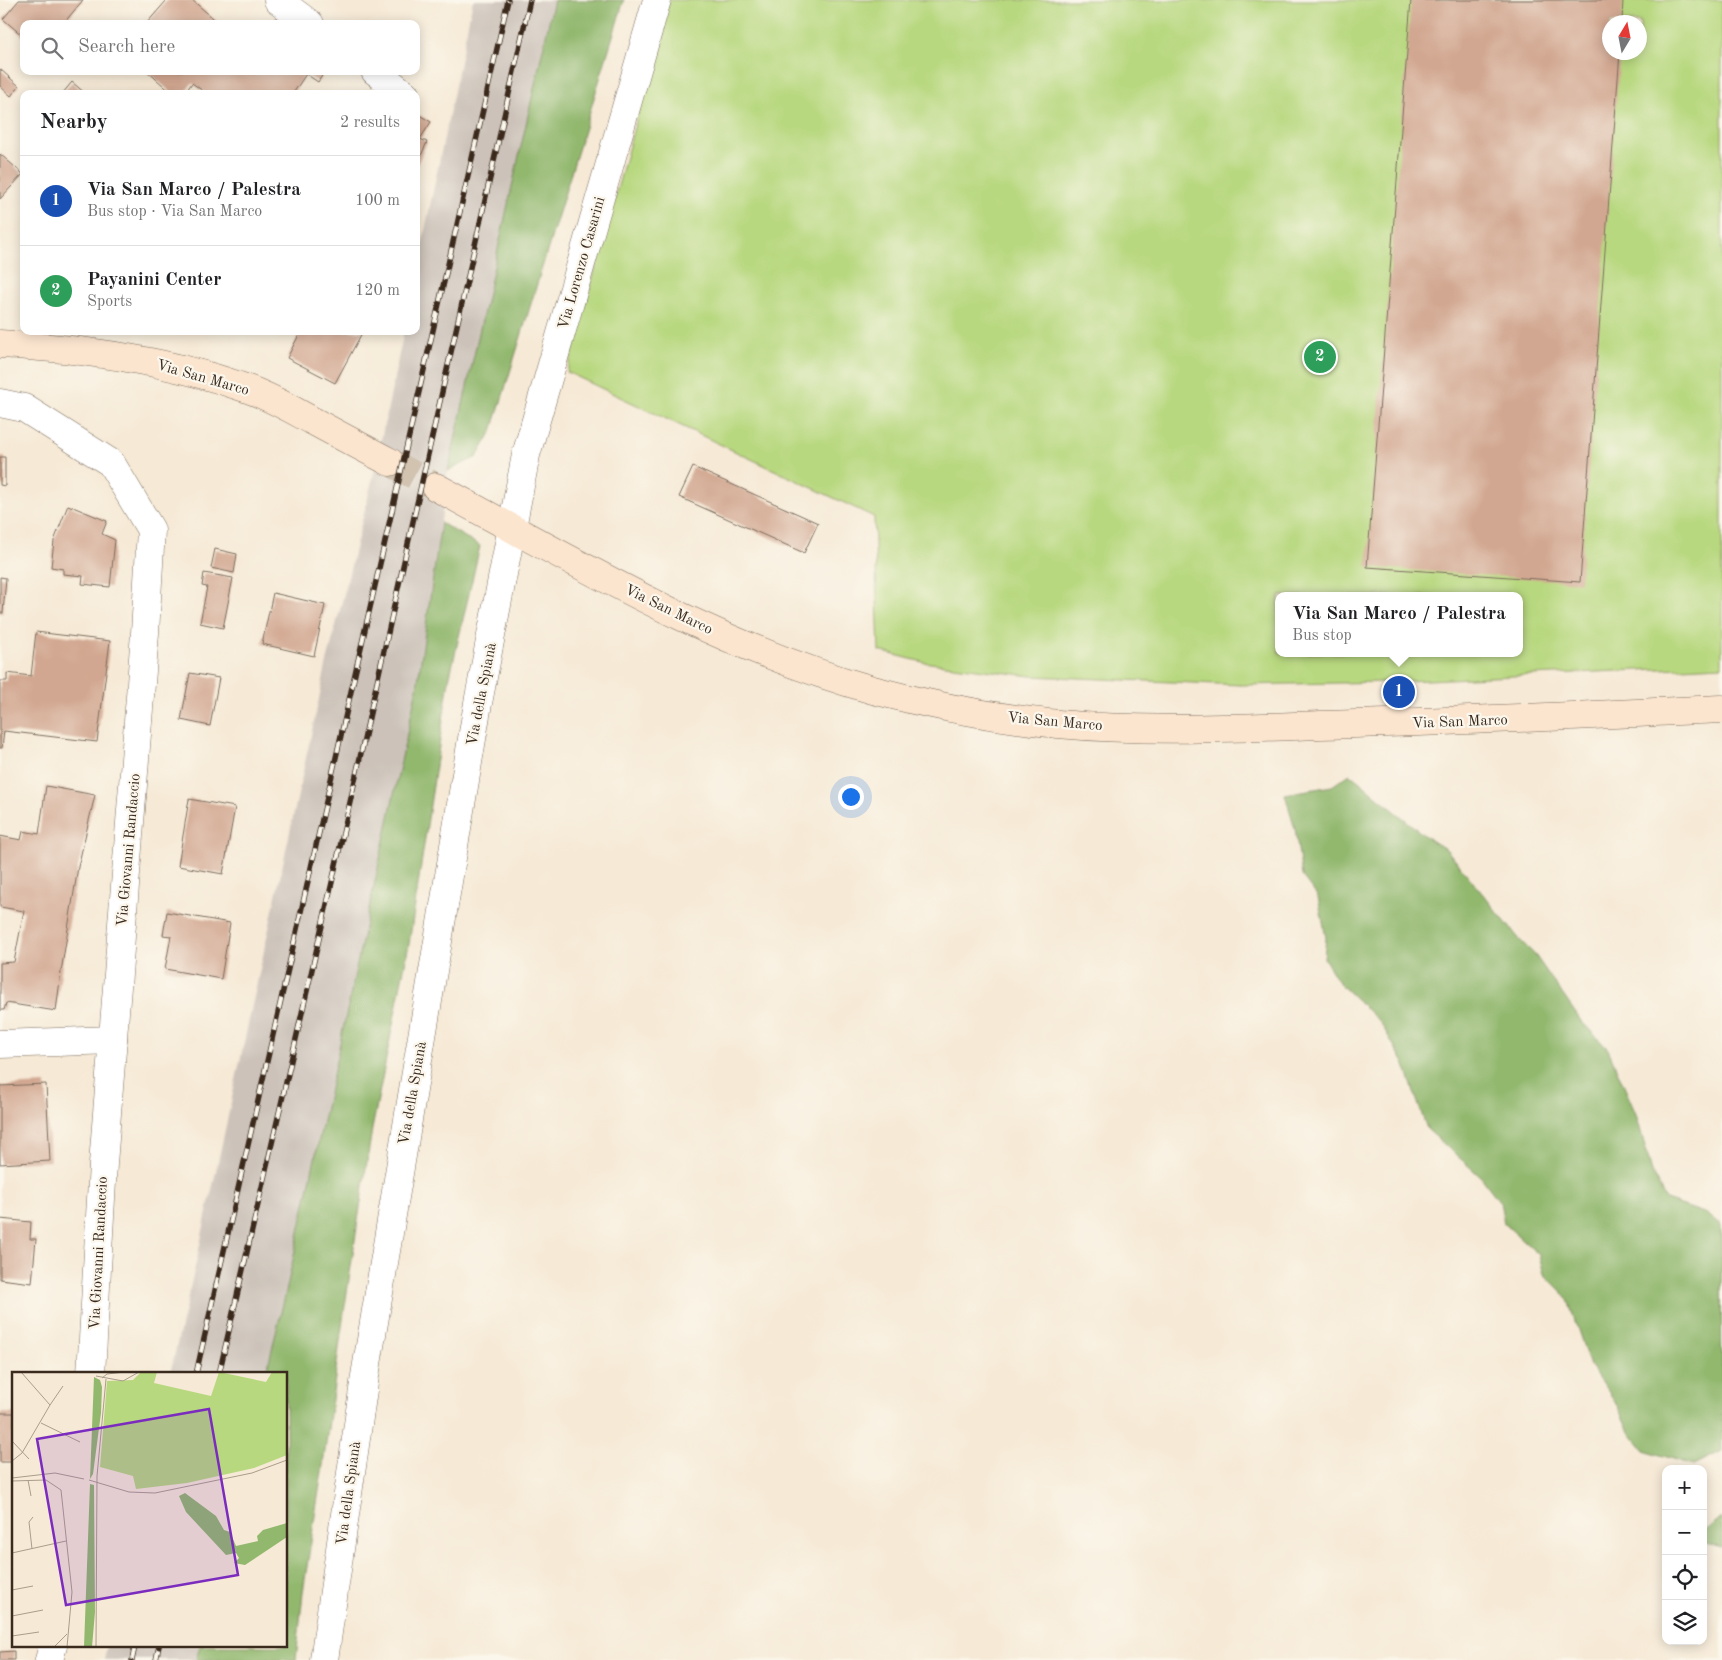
<!DOCTYPE html>
<html lang="en">
<head>
<meta charset="utf-8">
<style>
	body { margin:0; font-family:"Old Standard TT",serif; background:#f2f2f2; color:#202124 }
	.controls { position:absolute; right:15px; bottom:15px; display:grid; overflow:hidden; border-radius:10px; box-shadow:0 2px 12px #0003 }
	.controls button { width:45px; height:45px; display:grid; place-items:center; padding:0; border:0; border-bottom:1px solid #e0e0e0; background:#fff; color:#202124; font:25px sans-serif }
	.compass { position:absolute; left:1602px; top:15px; width:45px; height:45px; border-radius:50%; background:#fff; box-shadow:0 2px 12px #0003; rotate:10deg }
	.you { position:absolute; left:850px; top:796px; width:18px; height:18px; margin:-12px; border:4px solid #fff; border-radius:50%; background:#1a73e8; box-shadow:0 0 0 8px #1a73e833 }
	.badge { display:grid; place-items:center; width:32px; height:32px; border-radius:50%; background:#7c3aed; color:#fff; font-size:16px; font-weight:700 }
	.pin { position:absolute; translate:-50% -50%; border:2px solid #fff; box-shadow:0 1px 5px #0006 }
	.popup { position:absolute; left:1275px; top:592px; width:248px; height:65px; box-sizing:border-box; display:grid; place-content:center; border-radius:10px; background:#fff; filter:drop-shadow(0 1px 4px #0005); font-size:16px; white-space:nowrap; color:#757577 }
	.popup b { font-size:19px; color:#202124 }
	.popup::after { content:''; position:absolute; left:50%; top:100%; margin-left:-10px; border:10px solid transparent; border-top-color:#fff }
	.list { margin:0; padding:0; list-style:none }
	h2 { display:flex; justify-content:space-between; align-items:center; height:65px; margin:0; padding:0 20px; font-size:21px }
	h2 small { font-size:16px; font-weight:400; color:#757577 }
	.list li { display:grid; grid-template-columns:32px 1fr auto; gap:15px; align-items:center; box-sizing:border-box; height:90px; padding:0 20px; border-top:1px solid #e0e0e0 }
	.list b { display:block; font-size:19px; white-space:nowrap }
	.list p { margin:0; font-size:16px; white-space:nowrap; color:#757577 }
	.list em { font-size:16px; font-style:normal; color:#757577 }
	.icon { flex:none; width:28px; height:28px; fill:none; stroke:currentColor; stroke-width:2; stroke-linecap:round; stroke-linejoin:round }
	.map { position:relative; flex:none; width:1722px; height:1660px; overflow:hidden }
	.search { position:absolute; background:#fff; box-shadow:0 2px 12px #0003; left:20px; top:20px; width:400px; height:55px; display:flex; align-items:center; gap:12px; box-sizing:border-box; padding:0 18px; border-radius:10px; color:#757577; font-size:19px }
	.panel { position:absolute; background:#fff; box-shadow:0 2px 12px #0003; left:20px; top:90px; width:400px; height:245px; border-radius:10px }
	.map>svg:first-child { display:block }
</style>
</head>
<body>
<div class="map">
<svg width="1722" height="1660" viewBox="0 0 1722 1660">
	<rect width="100%" height="100%" fill="#fbf7ec"/>
	<filter id="ink" filterUnits="userSpaceOnUse"><feTurbulence type="fractalNoise" baseFrequency=".02" numOctaves="2"/><feDisplacementMap in="SourceGraphic" scale="10" xChannelSelector="R" yChannelSelector="G"/><feConvolveMatrix kernelMatrix="1 2 1 2 8 2 1 2 1" color-interpolation-filters="sRGB"/></filter>
	<filter id="wash" filterUnits="userSpaceOnUse"><feTurbulence type="fractalNoise" baseFrequency=".0096" numOctaves="4" result="noise"/><feDisplacementMap in="SourceGraphic" scale="20" xChannelSelector="R" yChannelSelector="G"/><feGaussianBlur stdDeviation="1.12" result="paint"/><feColorMatrix in="noise" values="0 0 0 0 0 0 0 0 0 0 0 0 0 0 0 0 0 1.4 0 .05"/><feComposite in="paint" operator="in"/></filter>
	<g filter="url(#wash)">
		<rect width="100%" height="100%" fill="#f6e9d5"/>
		<g fill="#ccc2b9">
			<path d="M 473,0 L 554,0 L 448,471 L 417,688 L 286,1292 L 266,1374 L 170,1374 L 196,1263 L 327,662 L 375,469 L 404,331 L 416,331 L 416,273 Z"/>
			<path d="M 107,1646 L 200,1646 L 196,1660 L 104,1660 Z"/>
		</g>
		<path fill="#b8d87f" stroke="#7a814e" fill-rule="evenodd" d="M 669,0 L 1722,0 L 1722,666 L 1386,682 L 1241,685 L 1031,676 L 923,662 L 879,651 L 874,517 L 567,372 ZM 1610,22 L 1640,22 L 1640,52 L 1610,52 ZM 1279,596 L 1519,596 L 1519,653 L 1279,653 Z"/>
		<g fill="#92b86e" stroke="#667146">
			<path d="M 554,0 L 624,0 L 492,431 L 477,457 L 448,471 Z"/>
			<path d="M 441,523 L 480,546 L 449,680 L 409,944 L 372,1129 L 344,1312 L 323,1465 L 303,1592 L 296,1660 L 196,1660 L 200,1646 L 286,1646 L 286,1374 L 266,1374 L 286,1292 L 417,688 Z"/>
			<path d="M 1350,774 L 1426,837 L 1447,850 L 1520,940 L 1535,955 L 1581,1021 L 1608,1049 L 1636,1114 L 1653,1175 L 1666,1200 L 1707,1214 L 1721,1225 L 1722,1451 L 1693,1465 L 1644,1450 L 1629,1431 L 1615,1401 L 1590,1366 L 1567,1297 L 1544,1274 L 1539,1255 L 1504,1223 L 1500,1202 L 1481,1177 L 1427,1129 L 1404,1063 L 1380,1022 L 1340,984 L 1324,958 L 1326,938 L 1318,897 L 1302,876 L 1295,829 L 1285,794 L 1332,786 Z"/>
			<path d="M 1722,1518 L 1722,1547 L 1703,1542 C 1703,1528 1711,1524 1722,1518 Z"/>
		</g>
		<g id="blocks">
			<g fill="#d2a791">
				<path d="M 19,0 L 83,0 L 63,24 L 24,24 L 24,37 L 3,19 Z"/>
				<path d="M 167,0 L 192,0 L 220,24 L 146,24 Z"/>
				<path d="M 1411,0 L 1623,0 L 1622,22 L 1610,22 L 1610,52 L 1620,52 L 1580,582 L 1367,567 Z"/>
				<path d="M 278,15 L 291,24 L 272,24 Z"/>
				<path d="M 0,69 L 19,86 L 11,96 L 0,86 Z"/>
				<path d="M 147,71 L 325,71 L 318,82 L 306,74 L 294,92 L 296,94 L 207,94 L 192,83 L 184,94 L 173,94 Z"/>
				<path d="M 72,82 L 86,94 L 62,94 Z"/>
				<path d="M 416,113 L 431,122 L 420,139 L 427,142 L 416,167 Z"/>
				<path d="M 0,154 L 23,174 L 0,199 Z"/>
				<path d="M 301,331 L 363,331 L 335,383 L 287,358 Z"/>
				<path d="M 0,457 L 5,457 L 5,486 L 0,485 Z"/>
				<path d="M 693,467 L 818,523 L 804,553 L 679,497 Z"/>
				<path d="M 68,505 L 107,521 L 102,534 L 115,540 L 110,587 L 82,584 L 83,576 L 63,574 L 63,569 L 51,567 L 54,541 Z"/>
				<path d="M 215,549 L 237,554 L 234,573 L 211,568 Z"/>
				<path d="M 204,573 L 233,578 L 223,628 L 200,623 L 207,587 L 202,586 Z"/>
				<path d="M 0,577 L 6,578 L 3,613 L 0,613 Z"/>
				<path d="M 273,593 L 325,605 L 314,656 L 262,644 Z"/>
				<path d="M 36,632 L 110,641 L 97,742 L 4,731 L 2,748 L 0,748 L 0,681 L 7,681 L 7,673 L 31,676 Z"/>
				<path d="M 190,673 L 219,678 L 210,726 L 181,720 Z"/>
				<path d="M 46,786 L 95,795 L 78,867 L 61,972 L 56,1011 L 6,1003 L 4,1010 L 0,1010 L 0,963 L 14,962 L 24,911 L 0,907 L 0,836 L 21,840 L 23,831 L 39,834 Z"/>
				<path d="M 189,799 L 235,807 L 223,874 L 178,866 Z"/>
				<path d="M 167,912 L 230,923 L 221,979 L 165,969 L 171,936 L 163,935 Z"/>
				<path d="M 46,1084 L 50,1161 L 0,1164 L 0,1086 Z"/>
				<path d="M 0,1219 L 31,1222 L 30,1239 L 36,1239 L 32,1283 L 0,1279 Z"/>
				<rect x="0" y="1413" width="14" height="49"/>
				<path d="M 14,1651 L 14,1660 L 0,1660 L 0,1652 Z"/>
			</g>
		</g>
	</g>
	<g filter="url(#ink)">
		<use href="#blocks" fill-opacity="0" stroke="#7c6d5e" stroke-width="1"/>
		<g fill="none" stroke-linecap="round" stroke-linejoin="round">
			<path stroke="#d1c3b0" stroke-width="28" stroke-dasharray="28 14" stroke-linecap="butt" d="M 390,462 L 436,487"/>
			<defs>
				<g id="street">
					<path d="M 278,0 L 310,24"/>
					<path d="M 375,71 L 405,94"/>
					<path d="M 0,403 L 24,408 L 111,463 L 151,530 L 145,633 L 103,1164 L 91,1374"/>
					<path d="M 0,1044 L 113,1040"/>
					<path d="M 49,1660 L 53,1646"/>
					<path d="M 324,1660 L 365,1376 L 478,703 L 526,455 L 657,0"/>
				</g>
				<g id="secondary">
					<path d="M 0,344 C 83,349 167,360 245,388 C 269,396 291,409 313,421 C 339,435 365,449 390,462"/>
					<path d="M 436,487 C 577,563 718,647 873,690 C 933,706 997,718 1058,724 C 1145,732 1233,728 1320,725 C 1454,722 1588,715 1722,709"/>
				</g>
			</defs>
			<use href="#street" stroke="#7c6d5e" stroke-width="29"/>
			<use href="#secondary" stroke="#7c6d5e" stroke-width="29"/>
			<use href="#street" stroke="#fff" stroke-width="28"/>
			<use href="#secondary" stroke="#fbe5cf" stroke-width="28"/>
			<defs>
				<g id="rail">
					<path d="M 196,1374 L 508,0"/>
					<path d="M 219,1374 L 333,878 L 530,0"/>
					<path d="M 132,1660 L 135,1646"/>
					<path d="M 156,1660 L 159,1646"/>
				</g>
			</defs>
			<use href="#rail" stroke="#3b2a1e" stroke-width="5.5"/>
			<use href="#rail" stroke="#fbf7ec" stroke-width="4" stroke-dasharray="11" stroke-linecap="butt"/>
		</g>
	</g>
	<g text-anchor="middle" stroke-width="4.5" stroke-linejoin="round" paint-order="stroke">
		<g font-size="15" fill="#3b2a1e" stroke="#fbf7ec">
			<text transform="translate(581 263) rotate(-74)" y="5">Via Lorenzo Casarini</text>
			<text transform="translate(203 377) rotate(16)" y="5">Via San Marco</text>
			<text transform="translate(669 609) rotate(26)" y="5">Via San Marco</text>
			<text transform="translate(481 694) rotate(-79)" y="5">Via della Spianà</text>
			<text transform="translate(1055 721) rotate(5)" y="5">Via San Marco</text>
			<text transform="translate(1460 721) rotate(-2)" y="5">Via San Marco</text>
			<text transform="translate(128 850) rotate(-85)" y="5">Via Giovanni Randaccio</text>
			<text transform="translate(412 1093) rotate(-80)" y="5">Via della Spianà</text>
			<text transform="translate(98 1253) rotate(-87)" y="5">Via Giovanni Randaccio</text>
			<text transform="translate(348 1493) rotate(-82)" y="5">Via della Spianà</text>
		</g>
	</g>
	<g transform="translate(12 1372)">
		<rect width="275" height="275" fill="#f6e9d5"/>
		<path d="M 129,0 L 145,0 L 142,11 L 199,24 L 207,0 L 254,10 L 260,0 L 275,0 L 275,83 L 242,96 L 175,111 L 124,117 L 121,104 L 88,95 L 95,9 L 121,8 Z" fill="#b8d87f"/>
		<path d="M 82,5 L 88,8 L 90,15 L 89,41 L 81,102 L 78,107 ZM 78,112 L 82,113 L 83,240 L 80,275 L 72,275 ZM 173,121 L 204,144 L 212,158 L 218,160 L 224,174 L 246,169 L 245,164 L 251,158 L 275,151 L 275,165 L 233,193 L 222,191 L 227,186 L 224,181 L 214,183 L 174,140 L 167,124 Z" fill="#92b86e"/>
		<path fill="none" stroke="#ab9d8c" stroke-width="1" d="M 84,4 L 111,9 L 127,0M 90,6 L 95,2 L 113,0M 38,33 L 51,14M 29,51 L 68,70M 0,69 L 17,87M 0,89 L 10,81 L 38,33 L 9,0M 0,106 L 43,101 L 72,107M 16,108 L 19,124M 77,108 L 117,120 L 143,121 L 240,101 L 275,88M 0,109 L 34,108 L 49,118 L 60,220 L 55,275M 20,177 L 17,150 L 21,145M 0,181 L 54,169M 0,218 L 21,214M 0,244 L 31,238M 0,264 L 27,260M 42,275 L 55,262M 84,275 L 85,104 L 94,7"/>
		<path fill="#7b2cbf" fill-opacity="0.15" stroke="#7b2cbf" stroke-width="2.5" d="M 197,37 L 226,203 L 54,233 L 25,67 Z"/>
		<rect width="275" height="275" fill="none" stroke="#3b2a1e" stroke-width="2.5"/>
	</g>
</svg>
<div class="controls">
<button>+</button>
<button>−</button>
<button><svg class="icon" aria-label="locate" viewBox="0 0 24 24"><circle cx="12" cy="12" r="6"/><path d="M12 2v4M12 18v4M2 12h4M18 12h4"/></svg></button>
<button><svg class="icon" aria-label="layers" viewBox="0 0 24 24"><path d="M12 4l9 5-9 5-9-5zM3 14l9 5 9-5"/></svg></button>
</div>
<svg class="compass" viewBox="-18 -18 36 36"><path d="M0-13l5 13h-10z" fill="#e53935"/><path d="M0 13l5-13h-10z" fill="#757577"/></svg>
<div class="you"></div>
<div class="pin badge" style="left:1399px;top:692px;background:#1a4fb4">1</div>
<div class="popup"><b>Via San Marco / Palestra</b>Bus stop</div>
<div class="pin badge" style="left:1320px;top:357px;background:#2e9e5b">2</div>
<div class="search"><svg class="icon" aria-label="search" viewBox="0 0 24 24"><circle cx="10" cy="10" r="6"/><path d="M15 15l6 6"/></svg>Search here</div>
<section class="panel">
<h2>Nearby<small>2 results</small></h2>
<ul class="list">
<li><span class="badge" style="background:#1a4fb4">1</span><div><b>Via San Marco / Palestra</b><p>Bus stop · Via San Marco</p></div><em>100 m</em></li>
<li><span class="badge" style="background:#2e9e5b">2</span><div><b>Payanini Center</b><p>Sports</p></div><em>120 m</em></li>
</ul>
</section>
</div>
</body>
</html>
